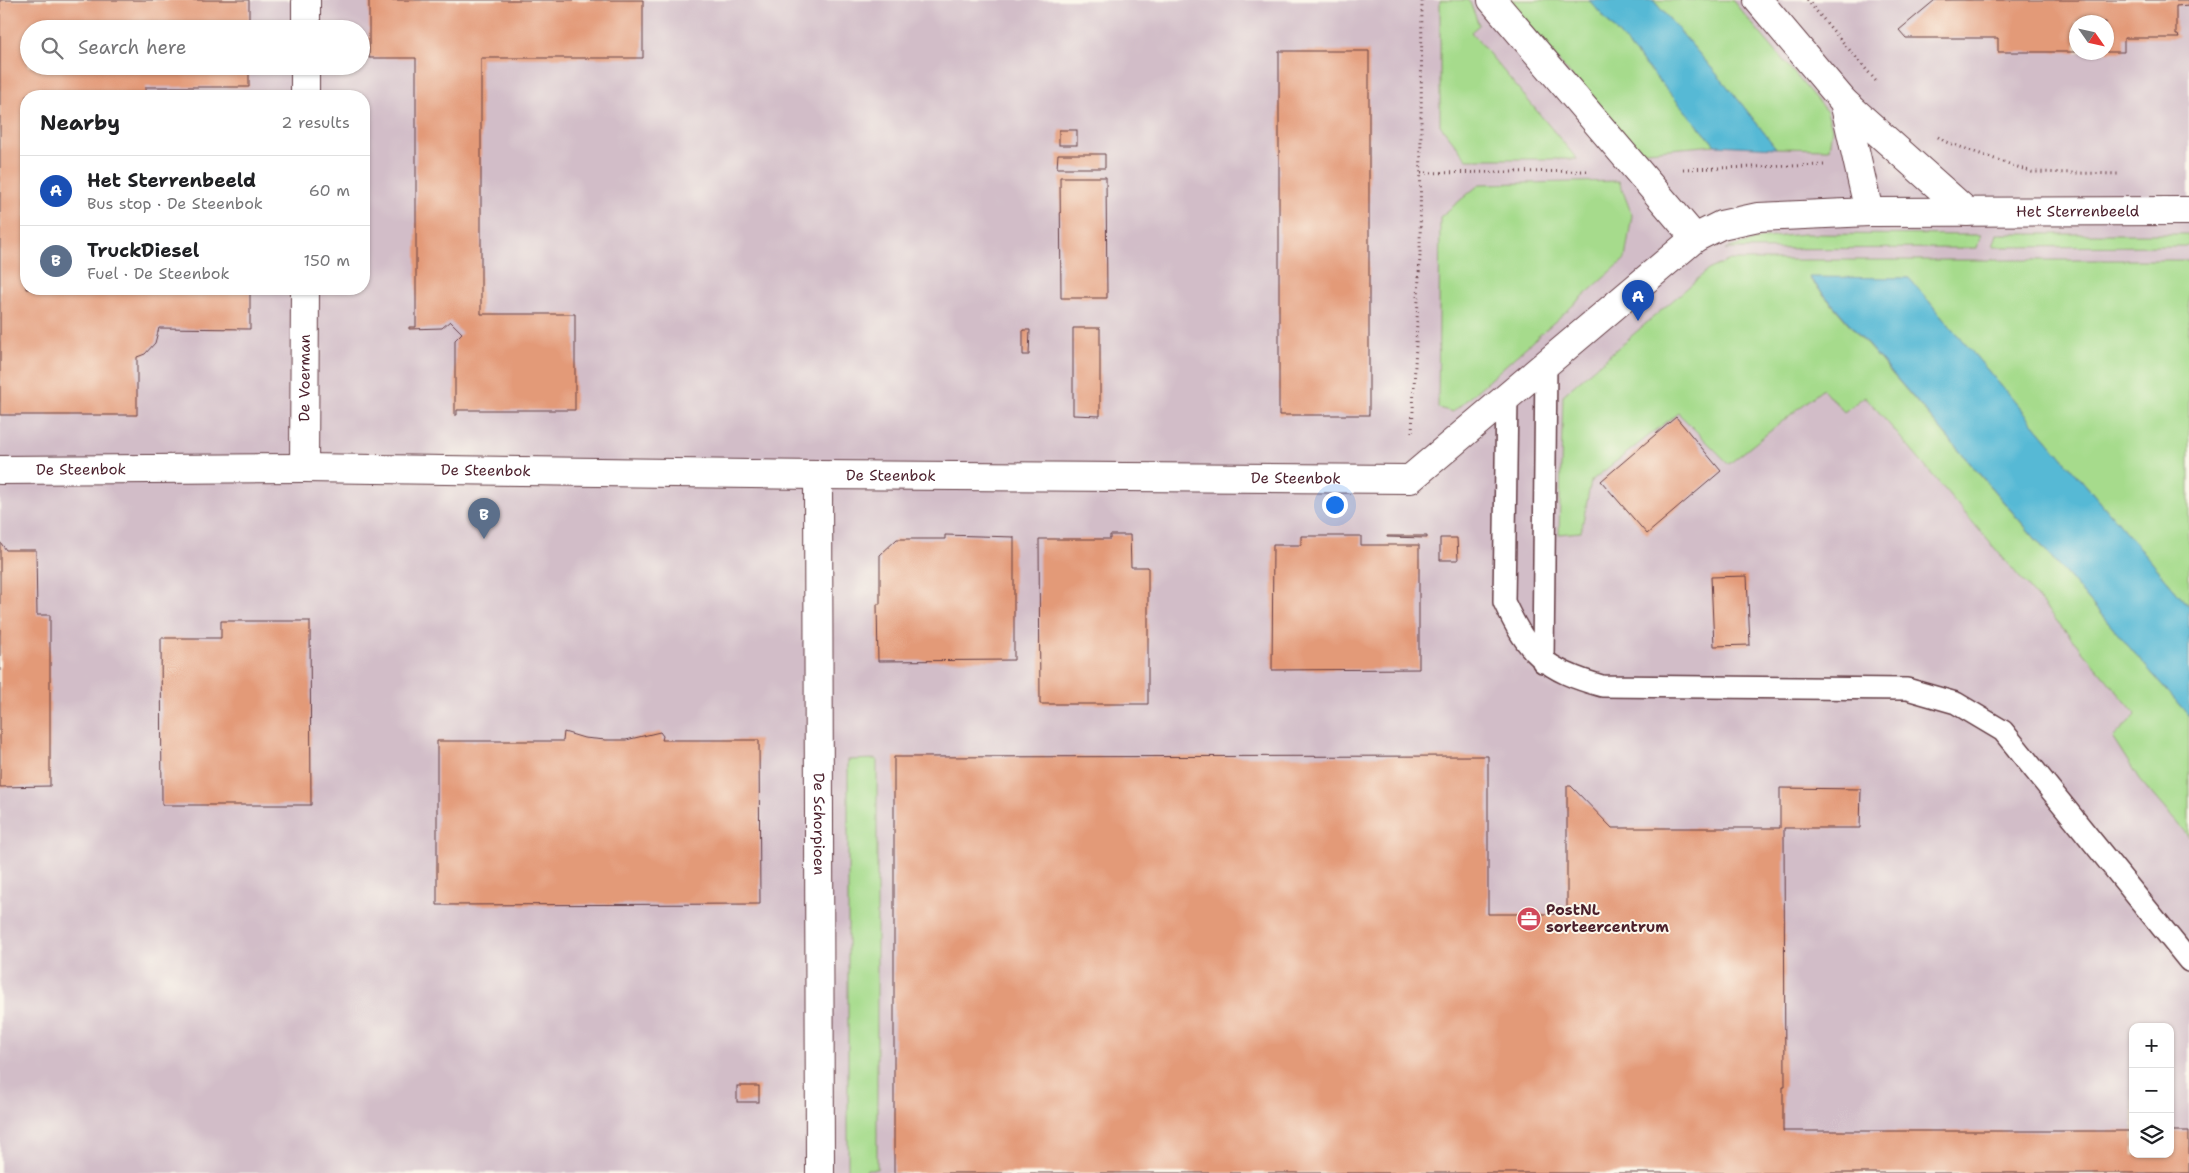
<!DOCTYPE html>
<html lang="en">
<head>
<meta charset="utf-8">
<style>
	body { margin:0; font-family:"Shantell Sans",sans-serif; background:#f2f2f2; color:#202124 }
	.controls { position:absolute; right:15px; bottom:15px; display:grid; overflow:hidden; border-radius:10px; box-shadow:0 1px 4px #0004 }
	.controls button { width:45px; height:45px; display:grid; place-items:center; padding:0; border:0; border-bottom:1px solid #e0e0e0; background:#fff; color:#202124; font:25px sans-serif }
	.compass { position:absolute; left:2069px; top:15px; width:45px; height:45px; border-radius:50%; background:#fff; box-shadow:0 1px 4px #0004; rotate:124deg }
	.you { position:absolute; left:1334px; top:504px; width:18px; height:18px; margin:-12px; border:4px solid #fff; border-radius:50%; background:#1a73e8; box-shadow:0 0 0 8px #1a73e833 }
	.badge { display:grid; place-items:center; width:32px; height:32px; border-radius:50%; background:#b45309; color:#fff; font-size:16px; font-weight:700 }
	.pin { position:absolute; translate:-50% -41px; filter:drop-shadow(0 1px 2px #0008) }
	.pin::after { content:''; position:absolute; top:26px; width:18px; height:15px; background:inherit; clip-path:polygon(0 0,100% 0,50% 100%) }
	.list { margin:0; padding:0; list-style:none }
	h2 { display:flex; justify-content:space-between; align-items:center; height:65px; margin:0; padding:0 20px; font-size:21px }
	h2 small { font-size:16px; font-weight:400; color:#757577 }
	.list li { display:grid; grid-template-columns:32px 1fr auto; gap:15px; align-items:center; box-sizing:border-box; height:70px; padding:0 20px; border-top:1px solid #e0e0e0 }
	.list b { display:block; font-size:19px; white-space:nowrap }
	.list p { margin:0; font-size:16px; white-space:nowrap; color:#757577 }
	.list em { font-size:16px; font-style:normal; color:#757577 }
	.icon { flex:none; width:28px; height:28px; fill:none; stroke:currentColor; stroke-width:2; stroke-linecap:round; stroke-linejoin:round }
	.map { position:relative; flex:none; width:2189px; height:1173px; overflow:hidden }
	.search { position:absolute; background:#fff; box-shadow:0 1px 4px #0004; left:20px; top:20px; width:350px; height:55px; display:flex; align-items:center; gap:12px; box-sizing:border-box; padding:0 18px; border-radius:28px; color:#757577; font-size:19px }
	.panel { position:absolute; background:#fff; box-shadow:0 1px 4px #0004; left:20px; top:90px; width:350px; height:205px; border-radius:20px }
	.map>svg:first-child { display:block }
</style>
</head>
<body>
<div class="map">
<svg width="2189" height="1173" viewBox="0 0 2189 1173">
	<rect width="100%" height="100%" fill="#fbf7ec"/>
	<filter id="ink" filterUnits="userSpaceOnUse"><feTurbulence type="fractalNoise" baseFrequency=".02" numOctaves="2"/><feDisplacementMap in="SourceGraphic" scale="10" xChannelSelector="R" yChannelSelector="G"/><feConvolveMatrix kernelMatrix="1 2 1 2 8 2 1 2 1" color-interpolation-filters="sRGB"/></filter>
	<filter id="wash" filterUnits="userSpaceOnUse"><feTurbulence type="fractalNoise" baseFrequency=".0096" numOctaves="4" result="noise"/><feDisplacementMap in="SourceGraphic" scale="20" xChannelSelector="R" yChannelSelector="G"/><feGaussianBlur stdDeviation="1.12" result="paint"/><feColorMatrix in="noise" values="0 0 0 0 0 0 0 0 0 0 0 0 0 0 0 0 0 1.4 0 .05"/><feComposite in="paint" operator="in"/></filter>
	<g filter="url(#wash)">
		<rect width="100%" height="100%" fill="#f7e7d1"/>
		<path fill="#d2bdc8" fill-rule="evenodd" d="M 0,0 L 2189,0 L 2189,1173 L 0,1173 ZM 2076,22 L 2106,22 L 2106,52 L 2076,52 ZM 29,29 L 361,29 L 361,66 L 29,66 ZM 26,96 L 364,96 L 364,289 L 26,289 ZM 2133,1027 L 2170,1027 L 2170,1154 L 2133,1154 Z"/>
		<g fill="#a6db8c" stroke="#787d5c">
			<path d="M 1440,0 L 1469,0 L 1479,25 L 1471,32 L 1577,159 L 1467,159 L 1440,125 Z"/>
			<path d="M 1507,0 L 1589,0 L 1715,145 L 1636,152 Z"/>
			<path d="M 1653,0 L 1732,0 L 1827,112 L 1832,128 L 1829,149 L 1776,148 L 1733,93 Z"/>
			<path d="M 1619,181 L 1632,215 L 1625,259 L 1453,412 L 1438,408 L 1440,217 L 1480,184 Z"/>
			<path d="M 1804,234 L 1981,235 L 1977,248 L 1725,249 L 1764,238 Z"/>
			<path d="M 1997,234 L 2189,234 L 2189,246 L 1993,247 Z"/>
			<path d="M 1730,260 L 2189,260 L 2189,606 L 1909,278 L 1809,278 L 2189,716 L 2189,837 L 2139,779 L 2113,738 L 2136,714 L 1865,396 L 1844,412 L 1823,389 L 1729,464 L 1678,413 L 1591,481 L 1581,532 L 1559,534 L 1563,395 L 1708,270 Z"/>
			<path d="M 877,759 L 877,1169 L 867,1169 L 866,1173 L 848,1173 L 848,760 Z"/>
		</g>
		<g fill="#57b9d5" stroke="#506c80">
			<path d="M 1589,0 L 1653,0 L 1733,93 L 1776,148 L 1715,145 Z"/>
			<path d="M 1809,277 L 1909,278 L 2189,606 L 2189,716 Z"/>
		</g>
		<g id="blocks">
			<g fill="#e39a78">
				<path d="M 0,0 L 249,0 L 249,29 L 29,29 L 29,66 L 249,66 L 249,87 L 146,87 L 146,96 L 26,96 L 26,289 L 250,289 L 250,329 L 159,328 L 155,343 L 145,354 L 137,357 L 137,415 L 0,415 Z"/>
				<path d="M 369,0 L 643,0 L 643,58 L 481,58 L 481,314 L 575,314 L 575,410 L 457,410 L 457,415 L 455,415 L 455,340 L 462,333 L 450,321 L 442,328 L 409,329 L 409,327 L 416,327 L 416,58 L 369,58 Z"/>
				<path d="M 1935,0 L 2189,0 L 2189,5 L 2176,6 L 2176,35 L 2178,35 L 2179,38 L 2124,38 L 2124,52 L 2106,52 L 2106,22 L 2076,22 L 2076,52 L 1998,52 L 1998,38 L 1906,38 L 1899,30 Z"/>
				<rect x="1279" y="51" width="90" height="364"/>
				<rect x="1059" y="130" width="18" height="15"/>
				<path d="M 1058,154 L 1105,154 L 1105,168 L 1057,168 Z"/>
				<path d="M 1060,177 L 1106,177 L 1107,298 L 1061,298 Z"/>
				<path d="M 1073,328 L 1100,328 L 1100,416 L 1073,415 Z"/>
				<path d="M 1023,330 L 1030,330 L 1029,355 L 1023,355 Z"/>
				<path d="M 1676,417 L 1721,471 L 1647,534 L 1601,481 Z"/>
				<path d="M 945,535 L 1014,537 L 1014,660 L 878,661 L 877,604 L 880,604 L 880,555 L 897,539 L 945,539 Z"/>
				<path d="M 1110,535 L 1130,535 L 1131,567 L 1148,567 L 1148,704 L 1040,704 L 1039,539 L 1110,539 Z"/>
				<path d="M 1301,536 L 1361,536 L 1361,545 L 1419,545 L 1419,669 L 1272,670 L 1273,545 L 1301,545 Z"/>
				<path d="M 1387,536 L 1427,536 L 1427,538 L 1387,537 Z"/>
				<path d="M 1440,538 L 1457,538 L 1458,560 L 1440,560 Z"/>
				<path d="M 0,542 L 6,550 L 36,550 L 37,615 L 50,615 L 50,786 L 0,787 Z"/>
				<path d="M 1747,576 L 1750,645 L 1714,646 L 1711,577 Z"/>
				<path d="M 221,621 L 310,621 L 311,805 L 162,805 L 161,638 L 221,638 Z"/>
				<path d="M 564,732 L 584,738 L 606,740 L 626,740 L 660,732 L 663,736 L 662,740 L 759,740 L 760,904 L 437,905 L 437,741 L 563,741 Z"/>
				<path d="M 1488,756 L 1488,914 L 1567,914 L 1567,786 L 1571,786 L 1612,828 L 1780,828 L 1780,788 L 1861,789 L 1860,828 L 1784,828 L 1785,1087 L 1783,1087 L 1783,1131 L 2133,1131 L 2133,1154 L 2170,1154 L 2170,1131 L 2189,1131 L 2189,1173 L 894,1173 L 894,757 Z"/>
				<rect x="737" y="1086" width="22" height="16"/>
			</g>
		</g>
	</g>
	<g filter="url(#ink)">
		<use href="#blocks" fill-opacity="0" stroke="#643d44" stroke-width="1"/>
		<g fill="none" stroke-linecap="round" stroke-linejoin="round">
			<defs>
				<g id="service">
					<path d="M 1507,396 L 1504,602 C 1529,655 1545,670 1602,686 L 1907,689 L 1956,703 L 2003,731 L 2189,961"/>
					<path d="M 1543,662 L 1546,362"/>
				</g>
				<g id="minor">
					<path d="M 1492,0 L 1695,238"/>
					<path d="M 1758,0 L 1844,102 L 1869,212"/>
					<path d="M 306,29 L 306,0"/>
					<path d="M 305,96 L 305,66"/>
					<path d="M 1844,102 L 1967,212"/>
					<path id="s1" d="M 304,468 L 305,289"/>
					<path id="s2" d="M 0,470 L 304,468 L 818,475 L 1410,479 L 1695,238 L 1721,225 L 1758,217 L 1869,212 L 2189,211"/>
					<path id="s3" d="M 818,475 L 820,1173"/>
				</g>
			</defs>
			<use href="#service" stroke="#643d44" stroke-width="24"/>
			<use href="#minor" stroke="#643d44" stroke-width="30"/>
			<g stroke="#643d44" stroke-width="3" stroke-dasharray="1 4" stroke-linecap="butt">
				<path d="M 1807,0 L 1876,81"/>
				<path d="M 1938,137 L 1946,142 L 2032,172 L 2120,174"/>
				<path d="M 1683,169 L 1824,165"/>
				<path d="M 1421,173 L 1591,171"/>
				<path d="M 1412,432 L 1420,255 L 1422,0"/>
			</g>
			<use href="#service" stroke="#fff" stroke-width="21"/>
			<use href="#minor" stroke="#fff" stroke-width="28"/>
		</g>
	</g>
	<defs>
		<symbol id="office-disc" viewBox="-11 -11 22 22"><circle r="9.5" fill="#d1495b" stroke="#fbf7ec"/><path d="M-6-3h4V-5.5h4V-3h4V5H-6ZM-1-4.5V-3h2v-1.5ZM-6 0V1H6V0Z" fill="#fff"/></symbol>
	</defs>
	<g fill-rule="evenodd">
		<use href="#office-disc" x="1515" y="905" width="28" height="28"/>
	</g>
	<g text-anchor="middle" stroke-width="4" stroke-linejoin="round" paint-order="stroke">
		<g font-size="15" fill="#4a1f2b" stroke="#fbf7ec">
			<text dy="5" stroke="none"><textPath href="#s2" startOffset="2170">Het Sterrenbeeld</textPath></text>
			<text dy="5" stroke="none"><textPath href="#s1" startOffset="90">De Voerman</textPath></text>
			<text dy="5" stroke="none"><textPath href="#s2" startOffset="81">De Steenbok</textPath></text>
			<text dy="5" stroke="none"><textPath href="#s2" startOffset="486">De Steenbok</textPath></text>
			<text dy="5" stroke="none"><textPath href="#s2" startOffset="891">De Steenbok</textPath></text>
			<text dy="5" stroke="none"><textPath href="#s2" startOffset="1296">De Steenbok</textPath></text>
			<text dy="5" stroke="none"><textPath href="#s3" startOffset="349">De Schorpioen</textPath></text>
		</g>
		<g font-size="15" font-weight="bold" fill="#4a1f2b" stroke="#fbf7ec" text-anchor="start">
			<text x="1546" y="915">PostNL<tspan x="1546" dy="17">sorteercentrum</tspan></text>
		</g>
	</g>
</svg>
<div class="controls">
<button>+</button>
<button>−</button>
<button><svg class="icon" aria-label="layers" viewBox="0 0 24 24"><path d="M12 4l9 5-9 5-9-5zM3 14l9 5 9-5"/></svg></button>
</div>
<svg class="compass" viewBox="-18 -18 36 36"><path d="M0-13l5 13h-10z" fill="#e53935"/><path d="M0 13l5-13h-10z" fill="#757577"/></svg>
<div class="you"></div>
<div class="pin badge" style="left:1638px;top:321px;background:#1a4fb4">A</div>
<div class="pin badge" style="left:484px;top:539px;background:#5c6f8a">B</div>
<div class="search"><svg class="icon" aria-label="search" viewBox="0 0 24 24"><circle cx="10" cy="10" r="6"/><path d="M15 15l6 6"/></svg>Search here</div>
<section class="panel">
<h2>Nearby<small>2 results</small></h2>
<ul class="list">
<li><span class="badge" style="background:#1a4fb4">A</span><div><b>Het Sterrenbeeld</b><p>Bus stop · De Steenbok</p></div><em>60 m</em></li>
<li><span class="badge" style="background:#5c6f8a">B</span><div><b>TruckDiesel</b><p>Fuel · De Steenbok</p></div><em>150 m</em></li>
</ul>
</section>
</div>
</body>
</html>
